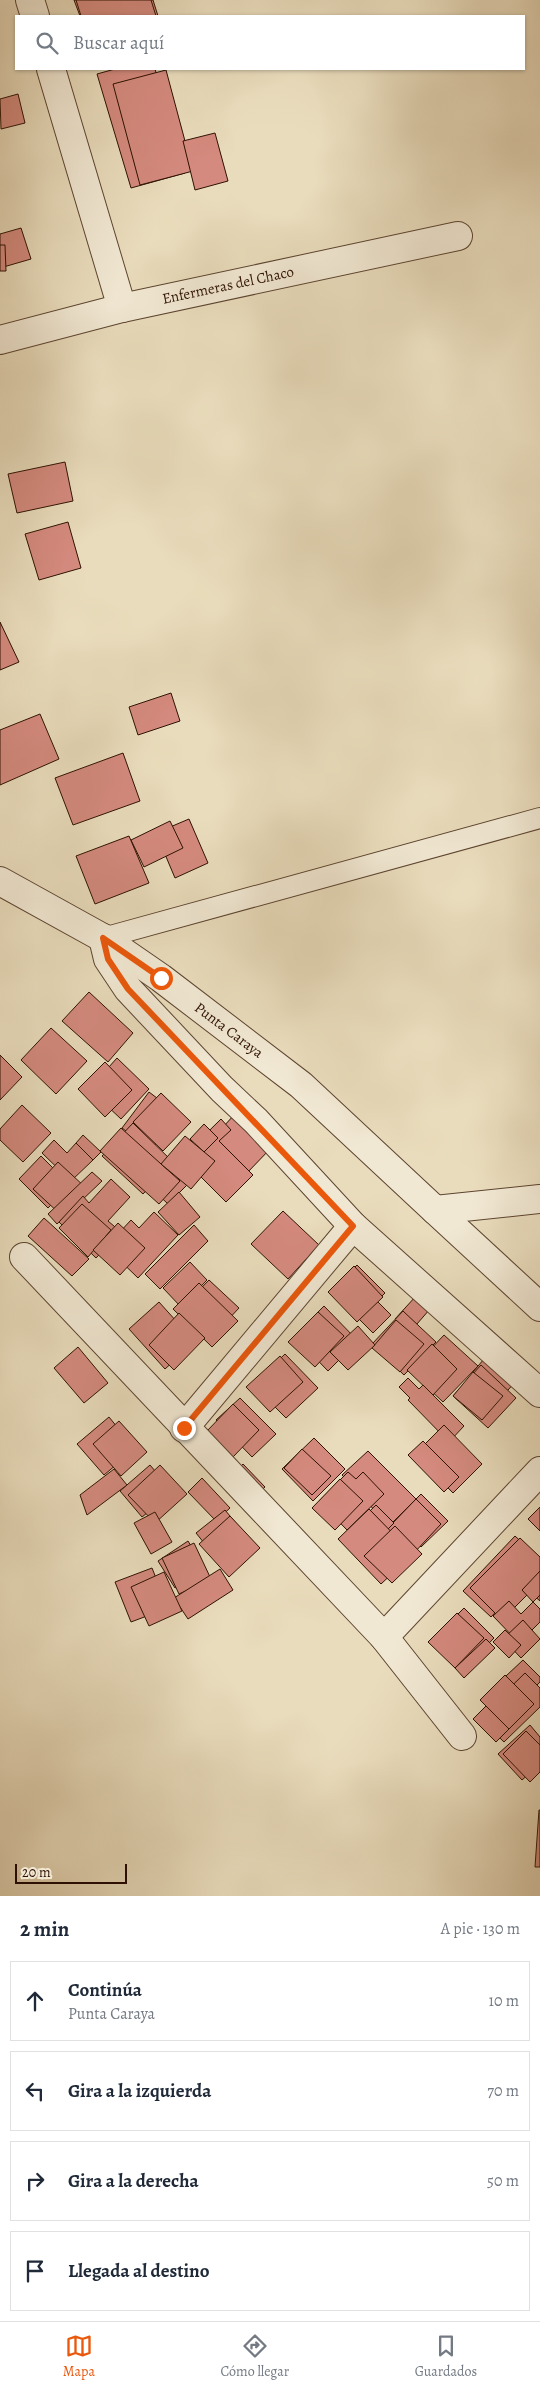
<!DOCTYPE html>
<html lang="es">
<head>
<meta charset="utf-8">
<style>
	body { margin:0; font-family:Alegreya,serif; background:#f2f2f3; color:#1f2937 }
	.scale { position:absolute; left:15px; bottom:12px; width:112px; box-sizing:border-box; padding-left:5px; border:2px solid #2e1102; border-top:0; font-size:14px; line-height:18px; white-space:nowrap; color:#2e1102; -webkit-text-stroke:4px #f1e8d3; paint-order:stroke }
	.stop { position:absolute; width:15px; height:15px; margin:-11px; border:4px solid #ea580c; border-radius:50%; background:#fff }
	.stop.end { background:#ea580c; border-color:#fff; box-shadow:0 1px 5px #0008 }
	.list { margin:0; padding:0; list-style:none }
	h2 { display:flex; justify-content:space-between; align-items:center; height:65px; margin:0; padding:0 20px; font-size:21px }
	h2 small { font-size:16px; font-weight:400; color:#747a83 }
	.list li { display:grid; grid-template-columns:32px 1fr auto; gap:15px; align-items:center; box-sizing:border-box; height:80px; margin:0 10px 10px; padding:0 10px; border:1px solid #e0e1e3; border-radius:0px }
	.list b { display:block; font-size:19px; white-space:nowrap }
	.list p { margin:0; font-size:16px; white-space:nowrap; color:#747a83 }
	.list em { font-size:16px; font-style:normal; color:#747a83 }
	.icon { flex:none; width:28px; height:28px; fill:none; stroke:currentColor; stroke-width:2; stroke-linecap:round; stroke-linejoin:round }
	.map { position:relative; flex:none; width:540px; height:1896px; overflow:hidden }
	.search { position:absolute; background:#fff; box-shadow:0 1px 4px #0004; left:15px; right:15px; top:15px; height:55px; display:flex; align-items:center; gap:12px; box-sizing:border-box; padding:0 18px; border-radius:0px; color:#747a83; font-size:19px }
	.sheet { height:425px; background:#fff }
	nav { display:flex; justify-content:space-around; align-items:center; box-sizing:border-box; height:70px; border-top:1px solid #e0e1e3; background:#fff; font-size:14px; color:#747a83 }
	nav a { display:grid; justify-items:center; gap:2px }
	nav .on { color:#ea580c }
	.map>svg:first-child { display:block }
</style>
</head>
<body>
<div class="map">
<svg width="540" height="1896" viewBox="0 0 540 1896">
	<rect width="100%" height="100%" fill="#e9dcbc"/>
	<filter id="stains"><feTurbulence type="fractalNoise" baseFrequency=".004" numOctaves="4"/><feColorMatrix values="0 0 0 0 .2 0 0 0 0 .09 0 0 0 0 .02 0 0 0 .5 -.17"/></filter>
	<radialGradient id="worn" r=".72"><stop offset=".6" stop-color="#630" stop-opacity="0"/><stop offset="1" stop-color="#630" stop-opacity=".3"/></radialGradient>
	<g fill="#d48a7e" stroke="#2e1102">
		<path d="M 74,0 L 153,0 L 158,16 L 80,16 Z"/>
		<path d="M 76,0 L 151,0 L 156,16 L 81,16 Z"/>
		<path d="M 115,69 L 155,69 L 185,173 L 131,188 L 97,74 Z"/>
		<path d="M 166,70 L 193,171 L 140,185 L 113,84 Z"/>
		<path d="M 18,94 L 25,123 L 1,129 L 0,99 Z"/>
		<path d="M 215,133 L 228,181 L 195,190 L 183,141 Z"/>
		<path d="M 21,228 L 31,259 L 0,268 L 0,234 Z"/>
		<path d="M 0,245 L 5,245 L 6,271 L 0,271 Z"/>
		<path d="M 65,462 L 73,501 L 17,513 L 8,474 Z"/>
		<path d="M 68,522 L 81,568 L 39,580 L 25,534 Z"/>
		<path d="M 0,622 L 19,662 L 0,670 Z"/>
		<path d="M 171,693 L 180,721 L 138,735 L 129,707 Z"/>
		<path d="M 40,714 L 59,759 L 0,785 L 0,730 Z"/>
		<path d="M 123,753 L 140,801 L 73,825 L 55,778 Z"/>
		<path d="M 189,819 L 208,863 L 175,878 L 156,833 Z"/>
		<path d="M 170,821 L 183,848 L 144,867 L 131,840 Z"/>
		<path d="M 129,836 L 149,883 L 95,904 L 76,856 Z"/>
		<path d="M 89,992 L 133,1033 L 108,1062 L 62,1021 Z"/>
		<path d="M 51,1028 L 87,1061 L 56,1094 L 21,1060 Z"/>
		<path d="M 0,1055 L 22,1077 L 0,1100 Z"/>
		<path d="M 117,1058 L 149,1089 L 121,1119 L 89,1089 Z"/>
		<path d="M 105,1062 L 132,1090 L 105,1117 L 78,1089 Z"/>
		<path d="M 149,1092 L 178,1114 L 151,1150 L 122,1128 Z"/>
		<path d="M 161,1093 L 191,1122 L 163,1151 L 133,1122 Z"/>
		<path d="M 22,1105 L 51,1133 L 23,1162 L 0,1140 L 0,1129 Z"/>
		<path d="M 235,1114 L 271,1148 L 246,1174 L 210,1141 Z"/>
		<path d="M 221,1119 L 231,1130 L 219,1141 L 253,1175 L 226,1202 L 198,1174 L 168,1204 L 151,1188 Z"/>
		<path d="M 133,1123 L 173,1162 L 143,1194 L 102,1156 Z"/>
		<path d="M 204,1124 L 218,1138 L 204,1152 L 190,1139 Z"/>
		<path d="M 121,1128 L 180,1181 L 159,1204 L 100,1151 Z"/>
		<path d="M 83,1135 L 101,1152 L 93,1160 L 76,1143 Z"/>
		<path d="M 185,1136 L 215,1161 L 191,1189 L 161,1164 Z"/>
		<path d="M 54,1140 L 67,1153 L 76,1143 L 93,1160 L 71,1181 L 42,1153 Z"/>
		<path d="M 41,1156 L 70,1185 L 48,1208 L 19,1179 Z"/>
		<path d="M 58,1162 L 85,1187 L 61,1215 L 33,1189 Z"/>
		<path d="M 92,1172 L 102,1181 L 57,1224 L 48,1214 Z"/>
		<path d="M 111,1179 L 130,1197 L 108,1221 L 121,1232 L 96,1258 L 59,1222 L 83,1196 L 89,1203 Z"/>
		<path d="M 179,1192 L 200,1217 L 179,1235 L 158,1212 Z"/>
		<path d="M 82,1204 L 111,1230 L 88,1257 L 59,1228 Z"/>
		<path d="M 283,1211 L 319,1245 L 288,1279 L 251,1244 Z"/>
		<path d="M 154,1212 L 178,1235 L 138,1278 L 106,1247 L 131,1220 L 139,1228 Z"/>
		<path d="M 44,1218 L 89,1259 L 72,1276 L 28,1236 Z"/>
		<path d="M 118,1223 L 145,1248 L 120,1275 L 93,1250 Z"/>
		<path d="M 194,1225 L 208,1241 L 160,1289 L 145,1274 Z"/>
		<path d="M 190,1262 L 207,1280 L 181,1307 L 163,1288 Z"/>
		<path d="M 357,1265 L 385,1293 L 377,1301 L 391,1315 L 373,1333 L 331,1291 Z"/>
		<path d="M 354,1266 L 383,1297 L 357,1322 L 328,1292 Z"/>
		<path d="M 209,1280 L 239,1308 L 210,1339 L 180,1310 Z"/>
		<path d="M 199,1283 L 238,1321 L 212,1347 L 173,1309 Z"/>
		<path d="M 416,1296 L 430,1309 L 410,1332 L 395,1319 Z"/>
		<path d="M 159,1302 L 195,1342 L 165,1369 L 129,1329 Z"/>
		<path d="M 324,1306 L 358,1341 L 328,1371 L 294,1336 Z"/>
		<path d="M 403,1311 L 436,1342 L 404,1375 L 372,1344 Z"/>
		<path d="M 318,1312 L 344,1336 L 315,1367 L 288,1342 Z"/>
		<path d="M 179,1313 L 205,1338 L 174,1370 L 149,1345 Z"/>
		<path d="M 396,1320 L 424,1344 L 400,1372 L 372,1348 Z"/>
		<path d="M 358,1326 L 375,1345 L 348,1370 L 330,1352 Z"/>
		<path d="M 444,1335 L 478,1366 L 443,1402 L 410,1371 Z"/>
		<path d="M 432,1344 L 457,1369 L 433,1395 L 407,1370 Z"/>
		<path d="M 78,1347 L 108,1383 L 84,1403 L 54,1368 Z"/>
		<path d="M 285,1354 L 318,1388 L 286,1418 L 253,1385 Z"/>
		<path d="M 280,1356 L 303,1382 L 270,1412 L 246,1387 Z"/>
		<path d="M 484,1359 L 514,1383 L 503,1396 L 473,1372 Z"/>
		<path d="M 481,1365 L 516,1398 L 488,1428 L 453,1396 Z"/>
		<path d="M 473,1372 L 503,1396 L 482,1420 L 453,1396 Z"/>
		<path d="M 408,1378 L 419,1389 L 423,1385 L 464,1426 L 449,1442 L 408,1400 L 410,1398 L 399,1387 Z"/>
		<path d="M 240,1398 L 276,1434 L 252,1457 L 216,1420 Z"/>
		<path d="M 233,1404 L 259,1430 L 233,1457 L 206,1432 Z"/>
		<path d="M 109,1417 L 135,1449 L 104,1475 L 77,1444 Z"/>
		<path d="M 119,1421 L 147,1452 L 121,1476 L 93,1444 Z"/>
		<path d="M 444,1425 L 482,1464 L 453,1493 L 415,1454 Z"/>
		<path d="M 314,1438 L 345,1469 L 313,1501 L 282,1469 Z"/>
		<path d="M 423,1441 L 459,1477 L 444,1492 L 408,1455 Z"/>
		<path d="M 302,1449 L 331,1476 L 312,1495 L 284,1468 Z"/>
		<path d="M 368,1451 L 416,1499 L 389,1526 L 342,1475 Z"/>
		<path d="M 243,1464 L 265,1487 L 255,1496 L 234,1473 Z"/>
		<path d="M 150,1465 L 173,1492 L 142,1517 L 120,1491 Z"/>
		<path d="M 160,1465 L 187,1494 L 155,1523 L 128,1495 Z"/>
		<path d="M 114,1469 L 127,1485 L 87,1515 L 80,1495 Z"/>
		<path d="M 348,1472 L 356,1479 L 363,1472 L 384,1494 L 347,1530 L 319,1501 Z"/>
		<path d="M 202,1478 L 230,1508 L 216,1521 L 188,1492 Z"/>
		<path d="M 340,1479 L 363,1501 L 335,1530 L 312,1508 Z"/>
		<path d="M 421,1494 L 448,1521 L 421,1547 L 395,1520 Z"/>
		<path d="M 416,1499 L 441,1524 L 413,1554 L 387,1529 Z"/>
		<path d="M 376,1505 L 394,1523 L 362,1555 L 344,1536 Z"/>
		<path d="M 540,1507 L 540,1531 L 528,1519 Z"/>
		<path d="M 369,1509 L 413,1554 L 381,1584 L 338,1539 Z"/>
		<path d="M 225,1510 L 250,1540 L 221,1564 L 196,1533 Z"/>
		<path d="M 155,1512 L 172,1542 L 151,1554 L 134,1523 Z"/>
		<path d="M 230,1516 L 260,1548 L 229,1577 L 199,1544 Z"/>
		<path d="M 395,1526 L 422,1554 L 392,1583 L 364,1556 Z"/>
		<path d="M 515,1536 L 540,1559 L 540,1565 L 491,1617 L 463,1591 Z"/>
		<path d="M 520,1538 L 540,1557 L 540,1601 L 530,1592 L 502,1620 L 470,1588 Z"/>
		<path d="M 188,1541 L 205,1569 L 175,1588 L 158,1561 Z"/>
		<path d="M 194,1543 L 211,1579 L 179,1594 L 162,1558 Z"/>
		<path d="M 152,1568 L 168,1608 L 131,1622 L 115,1582 Z"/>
		<path d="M 220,1569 L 233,1590 L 188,1619 L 174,1598 Z"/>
		<path d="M 540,1571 L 540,1595 L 533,1602 L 522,1590 Z"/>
		<path d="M 164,1572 L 182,1611 L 149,1626 L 131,1587 Z"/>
		<path d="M 509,1601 L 521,1614 L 533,1602 L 540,1609 L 540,1622 L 519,1643 L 493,1616 Z"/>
		<path d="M 464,1608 L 494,1638 L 462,1671 L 432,1640 Z"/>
		<path d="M 457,1613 L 484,1638 L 455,1668 L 428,1642 Z"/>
		<path d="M 523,1620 L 540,1639 L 521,1658 L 503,1639 Z"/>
		<path d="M 505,1630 L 521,1645 L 509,1658 L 493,1642 Z"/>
		<path d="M 486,1639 L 495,1648 L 464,1678 L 455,1668 Z"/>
		<path d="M 523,1660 L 540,1677 L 540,1682 L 526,1696 L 506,1676 Z"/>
		<path d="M 525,1673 L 540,1688 L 540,1707 L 504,1742 L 479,1718 Z"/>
		<path d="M 505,1675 L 534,1704 L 509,1729 L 480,1700 Z"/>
		<path d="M 486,1706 L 509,1729 L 496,1742 L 473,1719 Z"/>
		<path d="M 530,1725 L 540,1737 L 540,1764 L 522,1780 L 498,1754 Z"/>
		<path d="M 526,1731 L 540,1745 L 540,1772 L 530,1782 L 503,1754 Z"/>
		<path d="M 539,1810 L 540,1810 L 540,1867 L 535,1867 Z"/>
	</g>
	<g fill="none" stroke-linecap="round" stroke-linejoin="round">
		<defs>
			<path id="lane" d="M 103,938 L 540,818"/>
			<g id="street">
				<path d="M 30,0 L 35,16"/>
				<path d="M 51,69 L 122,308"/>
				<path d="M 0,340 L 122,308 L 458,236"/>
				<path d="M 0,881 L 103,938 L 161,978 L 301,1085 L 435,1210 L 540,1199"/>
				<path d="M 103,938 L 108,959 L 128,989 L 222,1089 L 256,1121 L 353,1226"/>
				<path d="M 435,1210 L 540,1307"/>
				<path d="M 24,1257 L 384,1637 L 462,1736"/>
				<path d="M 184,1428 L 353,1226 L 540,1393"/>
				<path d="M 384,1637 L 540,1471"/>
			</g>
		</defs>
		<use href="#lane" stroke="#5d4430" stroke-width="22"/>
		<use href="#street" stroke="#5d4430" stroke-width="30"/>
		<use href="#lane" stroke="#f1e8d3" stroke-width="20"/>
		<use href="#street" stroke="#f1e8d3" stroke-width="28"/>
	</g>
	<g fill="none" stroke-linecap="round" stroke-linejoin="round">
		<path stroke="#ea580c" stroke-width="6" d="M 161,978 L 103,938 L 108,959 L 128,989 L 353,1226 L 184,1428"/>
	</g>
	<g text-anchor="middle" stroke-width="4" stroke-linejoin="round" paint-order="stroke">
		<g font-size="15" fill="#2e1102" stroke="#f1e8d3">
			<text transform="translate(228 285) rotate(-12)" y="5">Enfermeras del Chaco</text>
			<text transform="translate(229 1030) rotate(37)" y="5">Punta Caraya</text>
		</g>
	</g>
	<rect width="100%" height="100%" filter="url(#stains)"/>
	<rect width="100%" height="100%" fill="url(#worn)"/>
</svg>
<div class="scale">20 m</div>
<div class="stop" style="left:161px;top:978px"></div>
<div class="stop end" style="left:184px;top:1428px"></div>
<div class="search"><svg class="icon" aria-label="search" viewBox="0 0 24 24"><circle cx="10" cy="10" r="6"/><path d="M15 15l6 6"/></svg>Buscar aquí</div>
</div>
<section class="sheet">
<h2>2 min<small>A pie · 130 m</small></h2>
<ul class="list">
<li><svg class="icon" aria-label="ahead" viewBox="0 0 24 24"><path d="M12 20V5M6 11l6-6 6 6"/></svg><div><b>Continúa</b><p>Punta Caraya</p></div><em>10 m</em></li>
<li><svg class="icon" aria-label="left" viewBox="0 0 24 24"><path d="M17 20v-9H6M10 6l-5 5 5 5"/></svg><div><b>Gira a la izquierda</b></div><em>70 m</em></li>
<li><svg class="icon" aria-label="right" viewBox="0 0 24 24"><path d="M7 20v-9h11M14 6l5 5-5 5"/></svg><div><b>Gira a la derecha</b></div><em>50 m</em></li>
<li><svg class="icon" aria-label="arrive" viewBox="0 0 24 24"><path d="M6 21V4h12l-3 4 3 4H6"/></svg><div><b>Llegada al destino</b></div></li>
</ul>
</section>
<nav>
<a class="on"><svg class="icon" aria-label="map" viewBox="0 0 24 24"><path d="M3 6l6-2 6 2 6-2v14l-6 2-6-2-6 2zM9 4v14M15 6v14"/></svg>Mapa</a>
<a><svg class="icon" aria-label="directions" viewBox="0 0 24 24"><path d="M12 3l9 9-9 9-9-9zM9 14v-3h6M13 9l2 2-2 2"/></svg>Cómo llegar</a>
<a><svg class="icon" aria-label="saved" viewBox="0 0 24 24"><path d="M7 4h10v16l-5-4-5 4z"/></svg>Guardados</a>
</nav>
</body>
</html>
